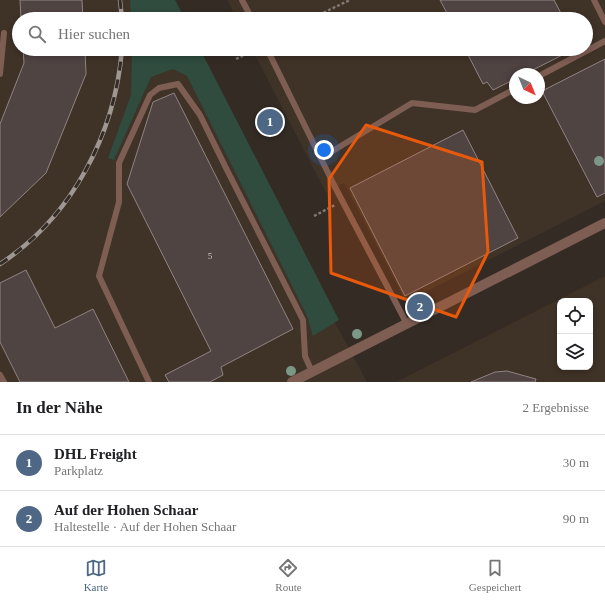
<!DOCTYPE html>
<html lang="de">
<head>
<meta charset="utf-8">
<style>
	body { margin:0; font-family:"Times New Roman",serif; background:#f2f2f2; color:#202124 }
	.controls { position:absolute; right:12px; bottom:12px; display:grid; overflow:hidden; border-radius:8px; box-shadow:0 2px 6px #0003 }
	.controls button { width:36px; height:36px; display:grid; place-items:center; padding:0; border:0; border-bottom:1px solid #e0e0e0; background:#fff; color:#202124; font:20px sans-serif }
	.compass { position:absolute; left:509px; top:68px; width:36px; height:36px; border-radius:50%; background:#fff; box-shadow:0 2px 6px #0003; rotate:137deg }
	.you { position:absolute; left:324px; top:150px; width:14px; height:14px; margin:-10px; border:3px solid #fff; border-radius:50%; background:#1a73e8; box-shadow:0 0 0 6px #1a73e833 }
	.badge { display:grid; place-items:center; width:26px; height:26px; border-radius:50%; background:#4d6785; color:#fff; font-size:13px; font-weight:700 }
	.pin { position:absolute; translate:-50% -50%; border:2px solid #fff; box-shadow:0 1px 4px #0006 }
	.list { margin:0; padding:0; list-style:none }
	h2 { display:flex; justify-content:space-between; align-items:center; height:52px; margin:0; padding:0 16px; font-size:17px }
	h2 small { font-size:13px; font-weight:400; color:#757577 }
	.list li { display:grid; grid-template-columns:26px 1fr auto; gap:12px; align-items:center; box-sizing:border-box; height:56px; padding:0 16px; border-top:1px solid #e0e0e0 }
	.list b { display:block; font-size:15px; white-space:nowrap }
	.list p { margin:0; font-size:13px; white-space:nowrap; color:#757577 }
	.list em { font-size:13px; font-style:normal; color:#757577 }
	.icon { flex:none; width:22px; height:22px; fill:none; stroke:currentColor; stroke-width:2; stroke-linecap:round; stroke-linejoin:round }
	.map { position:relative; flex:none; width:605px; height:382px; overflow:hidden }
	.search { position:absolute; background:#fff; box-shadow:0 2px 6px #0003; left:12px; right:12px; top:12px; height:44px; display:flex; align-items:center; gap:10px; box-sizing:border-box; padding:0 14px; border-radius:22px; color:#757577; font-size:15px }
	.sheet { height:164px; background:#fff }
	nav { display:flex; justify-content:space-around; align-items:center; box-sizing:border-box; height:56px; border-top:1px solid #e0e0e0; background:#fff; font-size:11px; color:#757577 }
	nav a { display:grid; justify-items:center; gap:2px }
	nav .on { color:#4d6785 }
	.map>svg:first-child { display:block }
</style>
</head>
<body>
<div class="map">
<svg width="605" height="382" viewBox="0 0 605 382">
	<rect width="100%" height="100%" fill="#342b25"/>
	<g fill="#3f3227" fill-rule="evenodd">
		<path d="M 0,0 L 151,0 L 167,19 L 19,19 L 19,49 L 189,49 L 367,382 L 0,382 Z"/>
		<path d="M 227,0 L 605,0 L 605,201 L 406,302 L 344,183 L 326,193 L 252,49 L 586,49 L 586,19 L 237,19 ZM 515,74 L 539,74 L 539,98 L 515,98 Z"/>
		<path d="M 605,276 L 605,382 L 396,382 ZM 560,301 L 590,301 L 590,367 L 560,367 Z"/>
	</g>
	<g fill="#2f4c3f">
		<path d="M 130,0 L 175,0 L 185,19 L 131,19 Z"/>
		<path d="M 132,49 L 200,49 L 339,320 L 313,336 L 307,316 L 187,76 L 173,69 L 151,77 L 114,160 L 108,158 L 131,95 Z"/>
	</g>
	<g fill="#504443" stroke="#918383">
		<path d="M 20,0 L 82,0 L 83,19 L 21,19 Z"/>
		<path d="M 440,0 L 554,0 L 564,19 L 450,19 Z"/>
		<path d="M 23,49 L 85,49 L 86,74 L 46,173 L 0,217 L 0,124 L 24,63 Z"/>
		<path d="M 465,49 L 574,49 L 525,74 L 515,74 L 515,79 L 493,90 L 487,82 L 483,84 Z"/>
		<path d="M 605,59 L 605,193 L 597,197 L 542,91 Z"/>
		<path d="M 174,93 L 293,329 L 221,367 L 223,375 L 210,382 L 169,382 L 165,375 L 211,351 L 127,184 L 153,102 Z"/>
		<path d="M 463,130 L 518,238 L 405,296 L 350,188 Z"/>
		<path d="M 26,270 L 55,328 L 93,309 L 129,382 L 20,382 L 0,342 L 0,283 Z"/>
		<path d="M 507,371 L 536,379 L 535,382 L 471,382 L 495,372 Z"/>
	</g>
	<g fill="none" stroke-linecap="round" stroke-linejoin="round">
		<g stroke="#7f7772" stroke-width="2.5" stroke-dasharray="3 2" stroke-linecap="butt">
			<path d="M 310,19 L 350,0"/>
			<path d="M 236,59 L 256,49"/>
			<path d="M 314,216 L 335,205"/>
		</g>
		<g stroke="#7e5d53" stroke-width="6">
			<path d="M 242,0 L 252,19"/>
			<path d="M 594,0 L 605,22"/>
			<path d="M 267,49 L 335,187 L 407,324"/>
			<path d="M 0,74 L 4,33"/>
			<path d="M 539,76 L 605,41"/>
			<path d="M 321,158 L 412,103 L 475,110 L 515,89"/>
			<path d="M 0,375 L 4,382"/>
			<path d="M 149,382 L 99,276 L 119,202 L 119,163 L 150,95 L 159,88 L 178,84 L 200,115 L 227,170 L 303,320 L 305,356 L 312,372"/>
		</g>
		<path stroke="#7e5d53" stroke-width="10" d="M 292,382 L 605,223"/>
		<defs>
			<g id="rail">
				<path d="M 120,0 L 122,19"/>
				<path d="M 0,264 C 72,217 115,134 122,49"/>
			</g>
		</defs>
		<use href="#rail" stroke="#9e9792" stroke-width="4.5"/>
		<use href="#rail" stroke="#342b25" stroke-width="3" stroke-dasharray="9" stroke-linecap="butt"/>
	</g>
	<g fill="#7b9886">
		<circle cx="599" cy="161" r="5"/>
		<circle cx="357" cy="334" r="5"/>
		<circle cx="291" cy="371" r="5"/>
	</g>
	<path fill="#e8590c" fill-opacity="0.2" stroke="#e8590c" stroke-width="3" stroke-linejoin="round" d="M 366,125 L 482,162 L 488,252 L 456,317 L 331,273 L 329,179 Z"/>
	<g text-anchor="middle" stroke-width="4" stroke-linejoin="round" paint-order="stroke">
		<g font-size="9" fill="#ccc4c1">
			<text x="210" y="259">5</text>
		</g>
	</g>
</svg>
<div class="controls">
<button><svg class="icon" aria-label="locate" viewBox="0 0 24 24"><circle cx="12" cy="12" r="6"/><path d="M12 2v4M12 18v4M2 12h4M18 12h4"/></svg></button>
<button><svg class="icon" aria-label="layers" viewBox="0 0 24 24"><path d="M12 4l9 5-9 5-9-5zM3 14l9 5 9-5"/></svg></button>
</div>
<svg class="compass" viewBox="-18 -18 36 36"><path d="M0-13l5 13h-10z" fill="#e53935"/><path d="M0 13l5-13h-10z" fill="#757577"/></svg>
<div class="you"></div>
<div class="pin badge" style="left:270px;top:122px">1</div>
<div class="pin badge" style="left:420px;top:307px">2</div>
<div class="search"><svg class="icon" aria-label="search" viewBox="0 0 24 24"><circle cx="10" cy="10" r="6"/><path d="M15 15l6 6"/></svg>Hier suchen</div>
</div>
<section class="sheet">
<h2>In der Nähe<small>2 Ergebnisse</small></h2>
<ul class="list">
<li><span class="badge">1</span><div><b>DHL Freight</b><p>Parkplatz</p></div><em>30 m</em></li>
<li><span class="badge">2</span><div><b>Auf der Hohen Schaar</b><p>Haltestelle · Auf der Hohen Schaar</p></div><em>90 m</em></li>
</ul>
</section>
<nav>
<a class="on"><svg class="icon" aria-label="map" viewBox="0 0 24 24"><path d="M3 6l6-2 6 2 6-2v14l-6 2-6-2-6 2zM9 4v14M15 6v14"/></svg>Karte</a>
<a><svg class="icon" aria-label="directions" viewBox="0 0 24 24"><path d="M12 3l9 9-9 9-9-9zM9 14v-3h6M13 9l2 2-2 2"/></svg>Route</a>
<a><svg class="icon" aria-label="saved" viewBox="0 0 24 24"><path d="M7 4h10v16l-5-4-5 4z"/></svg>Gespeichert</a>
</nav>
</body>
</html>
